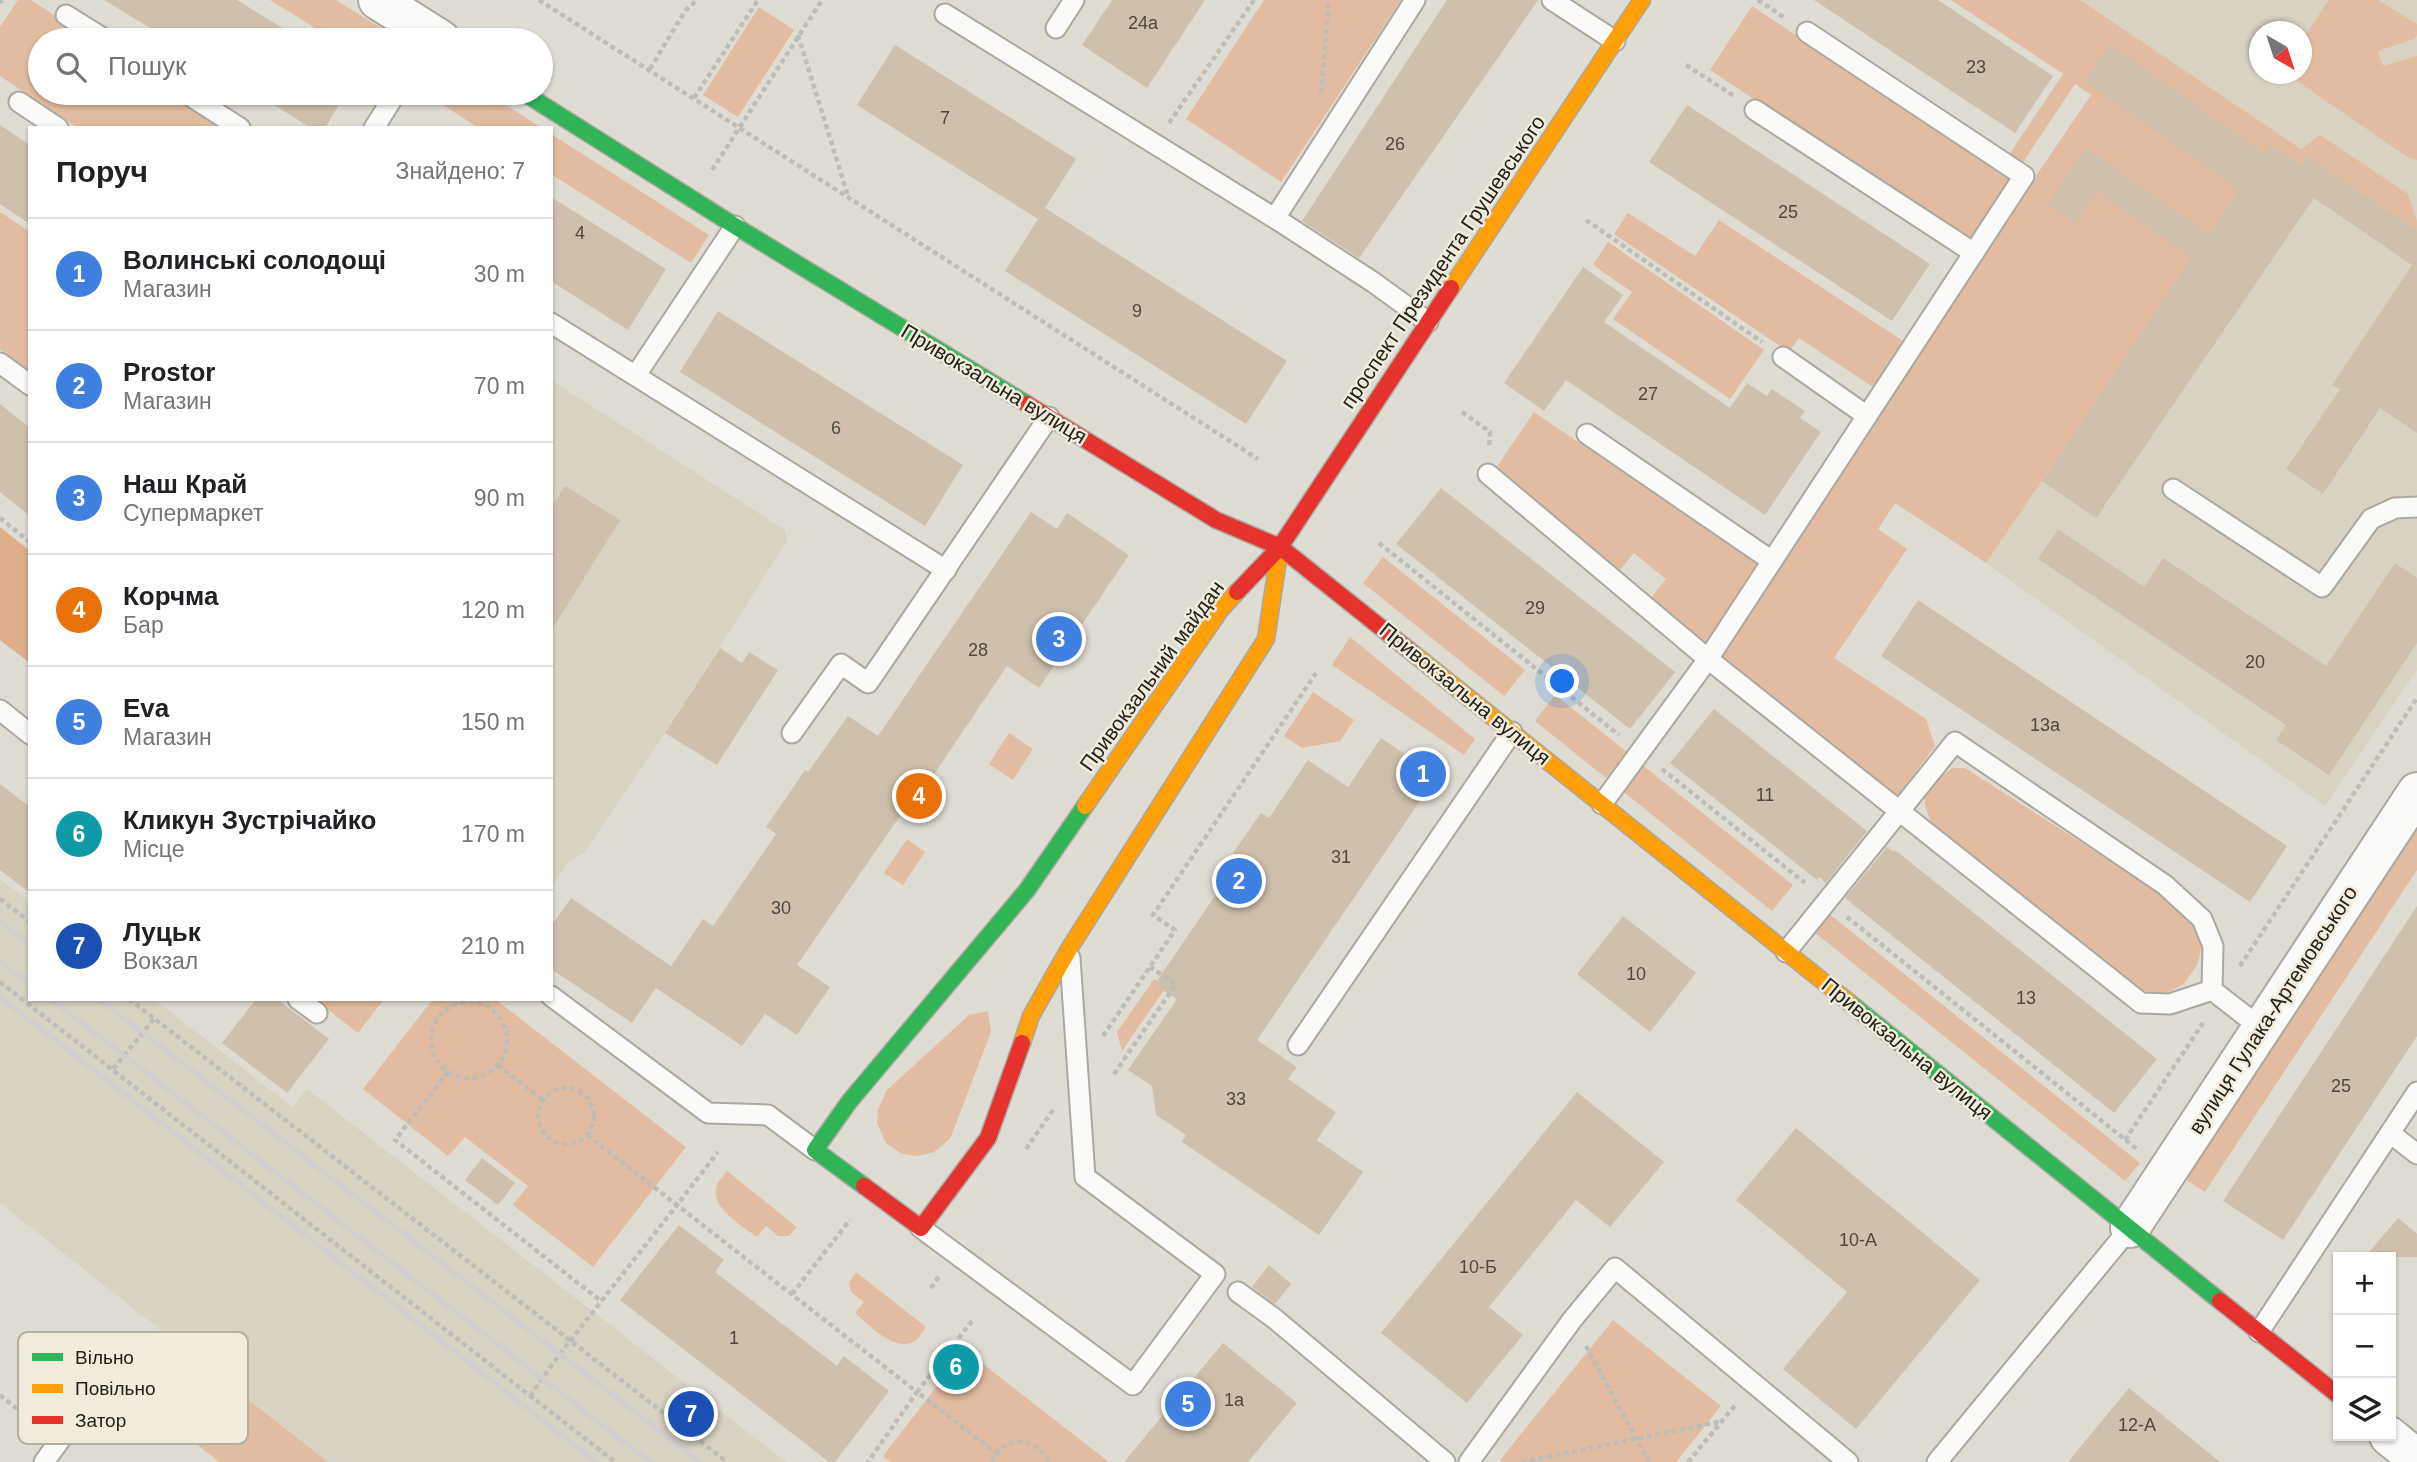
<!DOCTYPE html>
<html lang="uk">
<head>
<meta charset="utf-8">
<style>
	body { margin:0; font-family:Helvetica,sans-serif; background:#f6f6f6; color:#202124 }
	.controls { position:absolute; right:21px; bottom:21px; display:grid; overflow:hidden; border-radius:0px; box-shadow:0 2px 5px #0004 }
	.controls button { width:63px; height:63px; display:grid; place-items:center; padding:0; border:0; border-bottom:2px solid #e0e0e0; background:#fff; color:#202124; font:35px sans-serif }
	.compass { position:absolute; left:2249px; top:21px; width:63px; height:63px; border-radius:50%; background:#fff; box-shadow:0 2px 5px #0004; rotate:141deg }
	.you { position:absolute; left:1563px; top:682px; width:24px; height:24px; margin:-18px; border:5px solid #fff; border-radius:50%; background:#1a73e8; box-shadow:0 0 0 10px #1a73e833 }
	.badge { display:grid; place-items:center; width:46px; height:46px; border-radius:50%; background:#65625c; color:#fff; font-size:23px; font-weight:700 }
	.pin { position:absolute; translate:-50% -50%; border:4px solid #fff; box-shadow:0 2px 7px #0006 }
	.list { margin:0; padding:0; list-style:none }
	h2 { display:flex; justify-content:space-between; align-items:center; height:91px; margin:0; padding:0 28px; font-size:30px }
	h2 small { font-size:23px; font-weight:400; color:#757577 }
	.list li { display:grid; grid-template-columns:46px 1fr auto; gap:21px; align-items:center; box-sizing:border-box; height:112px; padding:0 28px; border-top:2px solid #e0e0e0 }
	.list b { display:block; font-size:26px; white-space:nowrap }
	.list p { margin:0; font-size:23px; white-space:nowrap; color:#757577 }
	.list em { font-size:23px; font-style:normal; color:#757577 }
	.icon { flex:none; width:38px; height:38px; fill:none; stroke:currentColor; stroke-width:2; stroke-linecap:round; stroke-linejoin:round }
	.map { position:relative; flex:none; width:2417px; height:1462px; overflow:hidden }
	.search { position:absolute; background:#fff; box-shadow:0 2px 5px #0004; left:28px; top:28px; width:525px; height:77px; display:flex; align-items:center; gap:18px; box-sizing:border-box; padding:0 24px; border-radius:38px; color:#757577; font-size:26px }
	.panel { position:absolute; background:#fff; box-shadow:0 2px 5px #0004; left:28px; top:126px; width:525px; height:875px; border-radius:0px }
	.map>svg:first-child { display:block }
</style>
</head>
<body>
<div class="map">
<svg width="2417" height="1462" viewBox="0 0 2417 1462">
	<rect width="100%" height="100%" fill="#dfdcd4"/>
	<g fill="#d8d2c3" fill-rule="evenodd">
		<path d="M 2051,0 L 2417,0 L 2417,670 L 2325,806 L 1986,563 L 2270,144 ZM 2260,32 L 2302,32 L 2302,74 L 2260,74 Z"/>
		<path d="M 551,380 L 785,530 L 787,541 L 665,733 L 584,853 L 570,860 L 551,887 Z"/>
		<path d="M 0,879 L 30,902 L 30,999 L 154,999 L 292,1107 L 307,1089 L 786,1462 L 328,1462 L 0,1203 Z"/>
	</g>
	<g fill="#e2bca0">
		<path d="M 18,0 L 31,0 L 92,40 L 40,40 L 40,93 L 172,93 L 226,128 L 78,128 L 0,76 L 0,27 Z"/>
		<path d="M 270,0 L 336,0 L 400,40 L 335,40 Z"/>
		<path d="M 1264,0 L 1401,0 L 1281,182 L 1186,119 Z"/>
		<path d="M 1951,0 L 2080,0 L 2301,149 L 2320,135 L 2408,194 L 2417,221 L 2417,230 L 2307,156 L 2301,165 L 2270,145 L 1986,563 L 1895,503 L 1878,529 L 1907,549 L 1834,658 L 1926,719 L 1935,746 L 1897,797 L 1720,658 L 2021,198 L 2091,95 L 2075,84 L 2021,165 L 2008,156 L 2063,74 Z"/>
		<path d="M 2329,0 L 2378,0 L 2417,24 L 2417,35 L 2414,39 L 2378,51 L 2383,66 L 2417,56 L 2417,160 L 2409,158 L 2294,79 L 2290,74 L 2302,74 L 2302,40 Z"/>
		<path d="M 1752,6 L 2012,179 L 1969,242 L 1710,70 Z"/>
		<path d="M 759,7 L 794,30 L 738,117 L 703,95 Z"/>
		<path d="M 424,93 L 487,93 L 542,128 L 479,128 Z"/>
		<path d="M 551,134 L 709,235 L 691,263 L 551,174 Z"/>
		<path d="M 0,212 L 30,232 L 30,371 L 0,349 Z"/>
		<path d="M 1628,213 L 1695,256 L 1719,220 L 1903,341 L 1873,387 L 1799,338 L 1789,352 L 1614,234 Z"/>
		<path d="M 1608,242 L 1764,350 L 1730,399 L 1613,319 L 1632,292 L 1593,265 Z"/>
		<path d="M 1534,412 L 1758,565 L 1705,643 L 1651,598 L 1666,579 L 1634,553 L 1619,571 L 1496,468 Z"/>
		<path d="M 1383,557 L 1525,670 L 1504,696 L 1363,583 Z"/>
		<path d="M 1350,637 L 1475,739 L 1464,755 L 1332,665 Z"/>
		<path d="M 1313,692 L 1354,720 L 1340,741 L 1302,748 L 1284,736 Z"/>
		<path d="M 1555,695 L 1627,752 L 1606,778 L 1535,721 Z"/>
		<path d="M 1009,733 L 1033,749 L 1013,780 L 989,764 Z"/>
		<path d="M 1641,764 L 1793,885 L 1772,911 L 1620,789 Z"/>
		<path d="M 1952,768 L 1965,768 L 2163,895 L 2193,923 L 2202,946 L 2197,965 L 2184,984 L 2165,994 L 2143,991 L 1932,824 C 1917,791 1926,789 1952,768 Z"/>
		<path d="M 2417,828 L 2417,870 L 2205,1192 L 2185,1179 Z"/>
		<path d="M 907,839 L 925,852 L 903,885 L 884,873 Z"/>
		<path d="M 1828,913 L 2140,1163 L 2125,1181 L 1814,932 Z"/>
		<path d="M 1154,979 L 1166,987 L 1122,1051 L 1117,1032 Z"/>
		<path d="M 314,999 L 384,999 L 358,1033 Z"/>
		<path d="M 433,999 L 495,999 L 686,1147 L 593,1267 L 513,1205 L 528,1186 L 465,1137 L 448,1156 L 363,1089 Z"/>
		<path d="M 988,1011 L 991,1032 L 950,1139 L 934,1152 L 918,1156 L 902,1154 L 886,1143 L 877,1123 L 878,1110 L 887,1090 L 969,1015 Z"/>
		<path d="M 727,1171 L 797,1227 L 789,1236 L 778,1236 L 766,1226 L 757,1237 C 743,1226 709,1208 717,1185 C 718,1181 724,1175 727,1171 Z"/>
		<path d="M 856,1272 L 926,1327 C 923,1331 919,1338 915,1341 C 895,1353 869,1325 855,1313 L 864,1302 L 851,1292 L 849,1282 Z"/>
		<path d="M 1613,1320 L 1721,1406 L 1676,1462 L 1503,1462 L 1500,1460 Z"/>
		<path d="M 179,1345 L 328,1462 L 219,1462 L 137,1397 Z"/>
		<path d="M 965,1350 L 1109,1462 L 891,1462 L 883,1456 Z"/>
	</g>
	<path fill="#dfaf8b" d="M 0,527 L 30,551 L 30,663 L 0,640 Z"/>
	<g fill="#cec0ac">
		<path d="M 104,0 L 237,0 L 302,40 L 170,40 Z"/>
		<path d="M 1112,0 L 1205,0 L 1147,88 L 1082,45 Z"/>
		<path d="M 1447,0 L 1538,0 L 1359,258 L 1302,221 Z"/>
		<path d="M 1814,0 L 1938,0 L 2053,76 L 2015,133 Z"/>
		<path d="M 2110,44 L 2264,153 L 2270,144 L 2301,165 L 2307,156 L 2417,230 L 2417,433 L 2380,408 L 2323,494 L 2286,469 L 2340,389 L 2332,385 L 2412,265 L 2314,198 L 2096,518 L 2042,481 L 2191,258 L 2098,192 L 2075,223 L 2047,204 L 2086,148 L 2209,234 L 2239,190 L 2084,81 Z"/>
		<path d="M 895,45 L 1076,159 L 1038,219 L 857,105 Z"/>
		<path d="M 255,93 L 346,93 L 325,128 L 311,128 Z"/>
		<path d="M 1687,105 L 1930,264 L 1892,321 L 1649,162 Z"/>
		<path d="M 0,125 L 30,145 L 30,224 L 0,204 Z"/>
		<path d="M 551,197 L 666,269 L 628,330 L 551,281 Z"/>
		<path d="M 1045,208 L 1287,361 L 1246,424 L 1005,271 Z"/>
		<path d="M 1583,267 L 1623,295 L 1604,322 L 1730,408 L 1747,383 L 1767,396 L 1772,389 L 1805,411 L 1800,418 L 1821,432 L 1765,515 L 1566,380 L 1544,411 L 1504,383 Z"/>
		<path d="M 718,311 L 963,465 L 925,526 L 680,372 Z"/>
		<path d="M 0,404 L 30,428 L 30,516 L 0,492 Z"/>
		<path d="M 565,486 L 620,520 L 551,631 L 551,509 Z"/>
		<path d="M 1441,488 L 1675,672 L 1630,729 L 1396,544 Z"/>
		<path d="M 1031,512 L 1057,529 L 1067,513 L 1129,555 L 1039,688 L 1007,666 L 908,813 L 904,810 L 797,965 L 830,987 L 797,1035 L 765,1014 L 742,1046 L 656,988 L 632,1023 L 551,969 L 551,926 L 571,898 L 671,966 L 703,919 L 713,926 L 776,834 L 766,827 L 805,770 L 808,772 L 848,716 L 878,736 Z"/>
		<path d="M 2058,529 L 2144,587 L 2163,558 L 2326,666 L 2395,563 L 2417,578 L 2417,643 L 2329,775 L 2276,740 L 2286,725 L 2038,559 Z"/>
		<path d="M 1918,600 L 2287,846 L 2250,902 L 1881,656 Z"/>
		<path d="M 720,648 L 742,663 L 749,652 L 778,670 L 717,765 L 665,733 Z"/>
		<path d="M 1714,709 L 1867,831 L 1826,883 L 1819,877 L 1817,880 L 1670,763 Z"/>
		<path d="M 1381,738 L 1437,776 L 1257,1040 L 1297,1067 L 1288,1079 L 1336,1112 L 1317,1140 L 1363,1172 L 1319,1235 L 1182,1142 L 1186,1135 L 1156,1115 L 1152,1086 L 1128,1070 L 1177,999 L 1154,985 L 1241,858 L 1233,853 L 1261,813 L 1269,818 L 1308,760 L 1348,787 Z"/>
		<path d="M 0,784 L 30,807 L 30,893 L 0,870 Z"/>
		<path d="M 1887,847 L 1894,852 L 1895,850 L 2157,1059 L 2114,1113 L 1845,898 Z"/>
		<path d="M 2417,906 L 2417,1036 L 2283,1240 L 2223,1201 Z"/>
		<path d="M 1623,916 L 1696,973 L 1650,1032 L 1577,974 Z"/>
		<path d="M 256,999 L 277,999 L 329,1039 L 287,1093 L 222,1043 Z"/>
		<path d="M 1577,1092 L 1664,1162 L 1610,1227 L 1576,1200 L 1489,1307 L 1523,1335 L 1467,1403 L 1381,1333 Z"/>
		<path d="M 1796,1128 L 1980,1280 L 1856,1429 L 1783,1369 L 1847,1292 L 1736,1200 Z"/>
		<path d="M 482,1158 L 515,1183 L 498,1205 L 465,1180 Z"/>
		<path d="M 2398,1218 L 2417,1234 L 2417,1257 L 2365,1257 Z"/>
		<path d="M 679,1225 L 724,1260 L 715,1272 L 837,1366 L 844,1356 L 889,1391 L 835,1462 L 829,1462 L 620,1300 Z"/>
		<path d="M 1269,1265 L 1291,1284 L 1275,1304 L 1252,1287 Z"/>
		<path d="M 1223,1343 L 1297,1403 L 1248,1462 L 1124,1462 Z"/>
		<path d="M 2129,1388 L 2220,1462 L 2068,1462 Z"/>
	</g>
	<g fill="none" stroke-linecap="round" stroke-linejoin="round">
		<defs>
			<g id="lane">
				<path d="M 1552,0 L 1615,41"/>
				<path d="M 945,14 L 1284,224 L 1373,282 L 1428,322"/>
				<path d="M 66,15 L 106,40"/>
				<path d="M 1056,28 L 1074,0"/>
				<path d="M 186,93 L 240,128"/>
				<path d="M 19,102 L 58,128"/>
				<path d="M 1755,110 L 1974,253"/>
				<path d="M 374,128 L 396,93"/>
				<path d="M 1275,218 L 1415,0"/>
				<path d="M 551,323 L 946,570"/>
				<path d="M 1783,357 L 1867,416"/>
				<path d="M 0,363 L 30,385"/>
				<path d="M 636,375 L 735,226"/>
				<path d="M 1587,434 L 1772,561"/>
				<path d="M 1488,474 L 1708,659 L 2141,1003 L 2170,1004 L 2212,990 L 2261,1028"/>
				<path d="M 2173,489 L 2322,587 L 2371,519 L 2395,508 L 2417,507"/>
				<path d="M 0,710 L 30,734"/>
				<path d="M 792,733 L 841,664 L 868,683 L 1049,417"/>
				<path d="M 1602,804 L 1708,659 L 2024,176 L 1807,32"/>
				<path d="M 1786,952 L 1955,742 L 2165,885 L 2202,919 L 2213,946 L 2212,990"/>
				<path d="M 551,996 L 708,1113 L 768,1115 L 815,1150"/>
				<path d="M 298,999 L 317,1013"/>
				<path d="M 1298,1045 L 1512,732"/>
				<path d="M 2390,1133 L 2417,1154"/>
				<path d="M 921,1228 L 1133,1385 L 1215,1274 L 1085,1177 L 1070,958"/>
				<path d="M 1238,1292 L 1275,1319 L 1445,1462"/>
				<path d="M 2259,1332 L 2417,1092"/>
				<path d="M 44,1462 L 71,1425"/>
				<path d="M 1469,1462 L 1572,1320 L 1615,1268 L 1848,1462"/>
				<path d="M 1937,1462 L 2130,1228"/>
			</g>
			<g id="street">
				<path d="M 378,0 L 441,40"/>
				<path d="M 2130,1228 L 2417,792"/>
				<path d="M 2389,1436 L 2417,1459"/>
			</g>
			<g id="fast">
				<path d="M 524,93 L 735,226 L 1027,404"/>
				<path d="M 1850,1003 L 2220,1301"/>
				<path d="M 864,1186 L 815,1150 L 849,1102 L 1027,890 L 1085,806"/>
			</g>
			<g id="slow">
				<path d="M 1451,288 L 1642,0"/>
				<path d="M 1414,654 L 1850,1003"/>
				<path d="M 1085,806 L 1221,609 L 1237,592"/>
				<path d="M 1022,1043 L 1031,1016 L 1069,949 L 1266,639 L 1280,547"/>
			</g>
			<g id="jam">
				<path d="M 1027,404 L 1216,520 L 1280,547 L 1414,654"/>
				<path d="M 1237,592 L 1280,547 L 1451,288"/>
				<path d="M 864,1186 L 921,1228 L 988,1138 L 1022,1043"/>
				<path d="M 2220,1301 L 2338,1395"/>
			</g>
		</defs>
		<use href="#lane" stroke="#aaa8a1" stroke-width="23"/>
		<use href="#street" stroke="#aaa8a1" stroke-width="42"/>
		<use href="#fast" stroke="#aaa8a1" stroke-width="19"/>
		<use href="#slow" stroke="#aaa8a1" stroke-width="19"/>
		<use href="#jam" stroke="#aaa8a1" stroke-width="19"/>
		<g stroke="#bcbcb8" stroke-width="4.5" stroke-dasharray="5 3.5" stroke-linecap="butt">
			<path d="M 539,0 L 1258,459"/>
			<path d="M 1758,0 L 1785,18"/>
			<path d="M 0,3 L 2,0"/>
			<path d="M 798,35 L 848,196"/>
			<path d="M 1686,65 L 1734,96"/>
			<path d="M 650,69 L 685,11 L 697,0"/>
			<path d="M 1321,93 L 1329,0"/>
			<path d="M 694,98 L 758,0"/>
			<path d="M 1169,123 L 1254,0"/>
			<path d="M 712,170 L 822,0"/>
			<path d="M 1586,220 L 1762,342"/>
			<path d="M 1462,412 L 1490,432 L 1489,448"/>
			<path d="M 0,518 L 30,542"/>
			<path d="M 1379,543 L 1619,735"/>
			<path d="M 1662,769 L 1805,883"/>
			<path d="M 0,899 L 30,922"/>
			<path d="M 1847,917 L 2138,1150"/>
			<path d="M 2240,966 L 2417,698"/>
			<path d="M 0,982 L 615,1462"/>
			<path d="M 129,999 L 727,1462"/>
			<circle cx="469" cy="1040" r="38"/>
			<path d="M 1103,1036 L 1175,930 L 1153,915 L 1316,673"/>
			<path d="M 498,1065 L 543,1100"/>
			<path d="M 113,1069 L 154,1019"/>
			<path d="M 448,1072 L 395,1140 L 601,1301"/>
			<path d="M 1114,1074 L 1176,984 L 1150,967"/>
			<circle cx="566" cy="1116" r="28"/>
			<path d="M 587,1135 L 677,1205 L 718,1152"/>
			<path d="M 2125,1140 L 2203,1023"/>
			<path d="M 1026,1149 L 1053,1110"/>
			<path d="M 931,1288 L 940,1275"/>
			<path d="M 792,1294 L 850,1220"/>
			<path d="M 972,1321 L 917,1392 L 996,1453"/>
			<path d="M 1586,1346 L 1649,1462"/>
			<path d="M 0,1395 L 37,1425"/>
			<path d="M 530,1396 L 559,1355 L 677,1205 L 917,1392 L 868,1462"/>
			<path d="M 992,1462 C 1004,1434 1036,1436 1049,1462"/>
			<path d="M 1522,1462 L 1723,1421"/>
			<path d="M 1688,1462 L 1737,1403"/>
		</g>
		<use href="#lane" stroke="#fafaf9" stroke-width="19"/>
		<use href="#street" stroke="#fafaf9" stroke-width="38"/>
		<use href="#fast" stroke="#30b455" stroke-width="16"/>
		<use href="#slow" stroke="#ff9f0a" stroke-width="16"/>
		<use href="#jam" stroke="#e5322d" stroke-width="16"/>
		<g stroke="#cfcecc" stroke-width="5">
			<path d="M 0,921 L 30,945"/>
			<path d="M 0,962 L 30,984"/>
			<path d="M 0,997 L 596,1462"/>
			<path d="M 51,999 L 650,1462"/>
			<path d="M 99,999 L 700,1462"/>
		</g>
	</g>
	<g text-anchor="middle" stroke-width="5" stroke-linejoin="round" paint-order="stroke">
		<g font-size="18" fill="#4e493f">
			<text x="1143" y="29">24а</text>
			<text x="1976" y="73">23</text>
			<text x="945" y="124">7</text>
			<text x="1395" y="150">26</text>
			<text x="1788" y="218">25</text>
			<text x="580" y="239">4</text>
			<text x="1137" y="317">9</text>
			<text x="1648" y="400">27</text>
			<text x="836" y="434">6</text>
			<text x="1535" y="614">29</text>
			<text x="978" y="656">28</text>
			<text x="2255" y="668">20</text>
			<text x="2045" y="731">13а</text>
			<text x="1765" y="801">11</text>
			<text x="1341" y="863">31</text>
			<text x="781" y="914">30</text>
			<text x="1636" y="980">10</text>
			<text x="2026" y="1004">13</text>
			<text x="2341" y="1092">25</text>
			<text x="1236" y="1105">33</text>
			<text x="1858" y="1246">10-А</text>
			<text x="1478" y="1273">10-Б</text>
			<text x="734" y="1344">1</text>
			<text x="1234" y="1406">1а</text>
			<text x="2137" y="1431">12-А</text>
		</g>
		<g font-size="21" fill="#23211b" stroke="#f1ecdc">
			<text transform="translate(1443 262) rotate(-56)" y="7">проспект Президента Грушевського</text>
			<text transform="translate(994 384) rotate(31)" y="7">Привокзальна вулиця</text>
			<text transform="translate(1152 676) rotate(-54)" y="7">Привокзальний майдан</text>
			<text transform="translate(1465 694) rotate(39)" y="7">Привокзальна вулиця</text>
			<text transform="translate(2273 1010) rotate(-57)" y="7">вулиця Гулака-Артемовського</text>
			<text transform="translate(1907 1049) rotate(39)" y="7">Привокзальна вулиця</text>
		</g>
	</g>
	<rect x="18" y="1332" width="230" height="112" rx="10" fill="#f1ecdc" stroke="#b3afa2" stroke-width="2"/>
	<rect x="32" y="1353" width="31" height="8" fill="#30b455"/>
	<rect x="32" y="1384" width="31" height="9" fill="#ff9f0a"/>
	<rect x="32" y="1416" width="31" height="8" fill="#e5322d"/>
	<g font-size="19" fill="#23211b">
		<text x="75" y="1364">Вільно</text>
		<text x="75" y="1395">Повільно</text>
		<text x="75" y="1427">Затор</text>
	</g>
</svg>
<div class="controls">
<button>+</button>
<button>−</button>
<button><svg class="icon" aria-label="layers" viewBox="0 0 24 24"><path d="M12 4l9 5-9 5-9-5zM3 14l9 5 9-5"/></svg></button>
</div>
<svg class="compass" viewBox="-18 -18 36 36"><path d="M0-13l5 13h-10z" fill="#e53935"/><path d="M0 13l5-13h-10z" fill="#757577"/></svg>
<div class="you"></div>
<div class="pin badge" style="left:1423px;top:774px;background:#3f7fe0">1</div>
<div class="pin badge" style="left:1239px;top:881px;background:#3f7fe0">2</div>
<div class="pin badge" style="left:1059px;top:639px;background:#3f7fe0">3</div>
<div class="pin badge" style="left:919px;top:796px;background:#e8710a">4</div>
<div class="pin badge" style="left:1188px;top:1404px;background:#3f7fe0">5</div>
<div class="pin badge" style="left:956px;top:1367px;background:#0f9aa8">6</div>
<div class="pin badge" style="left:691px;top:1414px;background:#1a4fb4">7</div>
<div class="search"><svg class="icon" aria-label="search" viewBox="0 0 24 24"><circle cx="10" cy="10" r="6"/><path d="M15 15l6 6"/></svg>Пошук</div>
<section class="panel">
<h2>Поруч<small>Знайдено: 7</small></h2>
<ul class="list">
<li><span class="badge" style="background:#3f7fe0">1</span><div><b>Волинські солодощі</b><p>Магазин</p></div><em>30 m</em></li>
<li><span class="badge" style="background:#3f7fe0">2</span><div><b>Prostor</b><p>Магазин</p></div><em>70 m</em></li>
<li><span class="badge" style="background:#3f7fe0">3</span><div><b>Наш Край</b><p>Супермаркет</p></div><em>90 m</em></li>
<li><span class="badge" style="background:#e8710a">4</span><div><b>Корчма</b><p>Бар</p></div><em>120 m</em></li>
<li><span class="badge" style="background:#3f7fe0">5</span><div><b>Eva</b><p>Магазин</p></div><em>150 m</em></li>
<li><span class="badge" style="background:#0f9aa8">6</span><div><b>Кликун Зустрічайко</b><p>Місце</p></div><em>170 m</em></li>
<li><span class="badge" style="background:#1a4fb4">7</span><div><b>Луцьк</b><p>Вокзал</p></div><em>210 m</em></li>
</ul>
</section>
</div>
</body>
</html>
